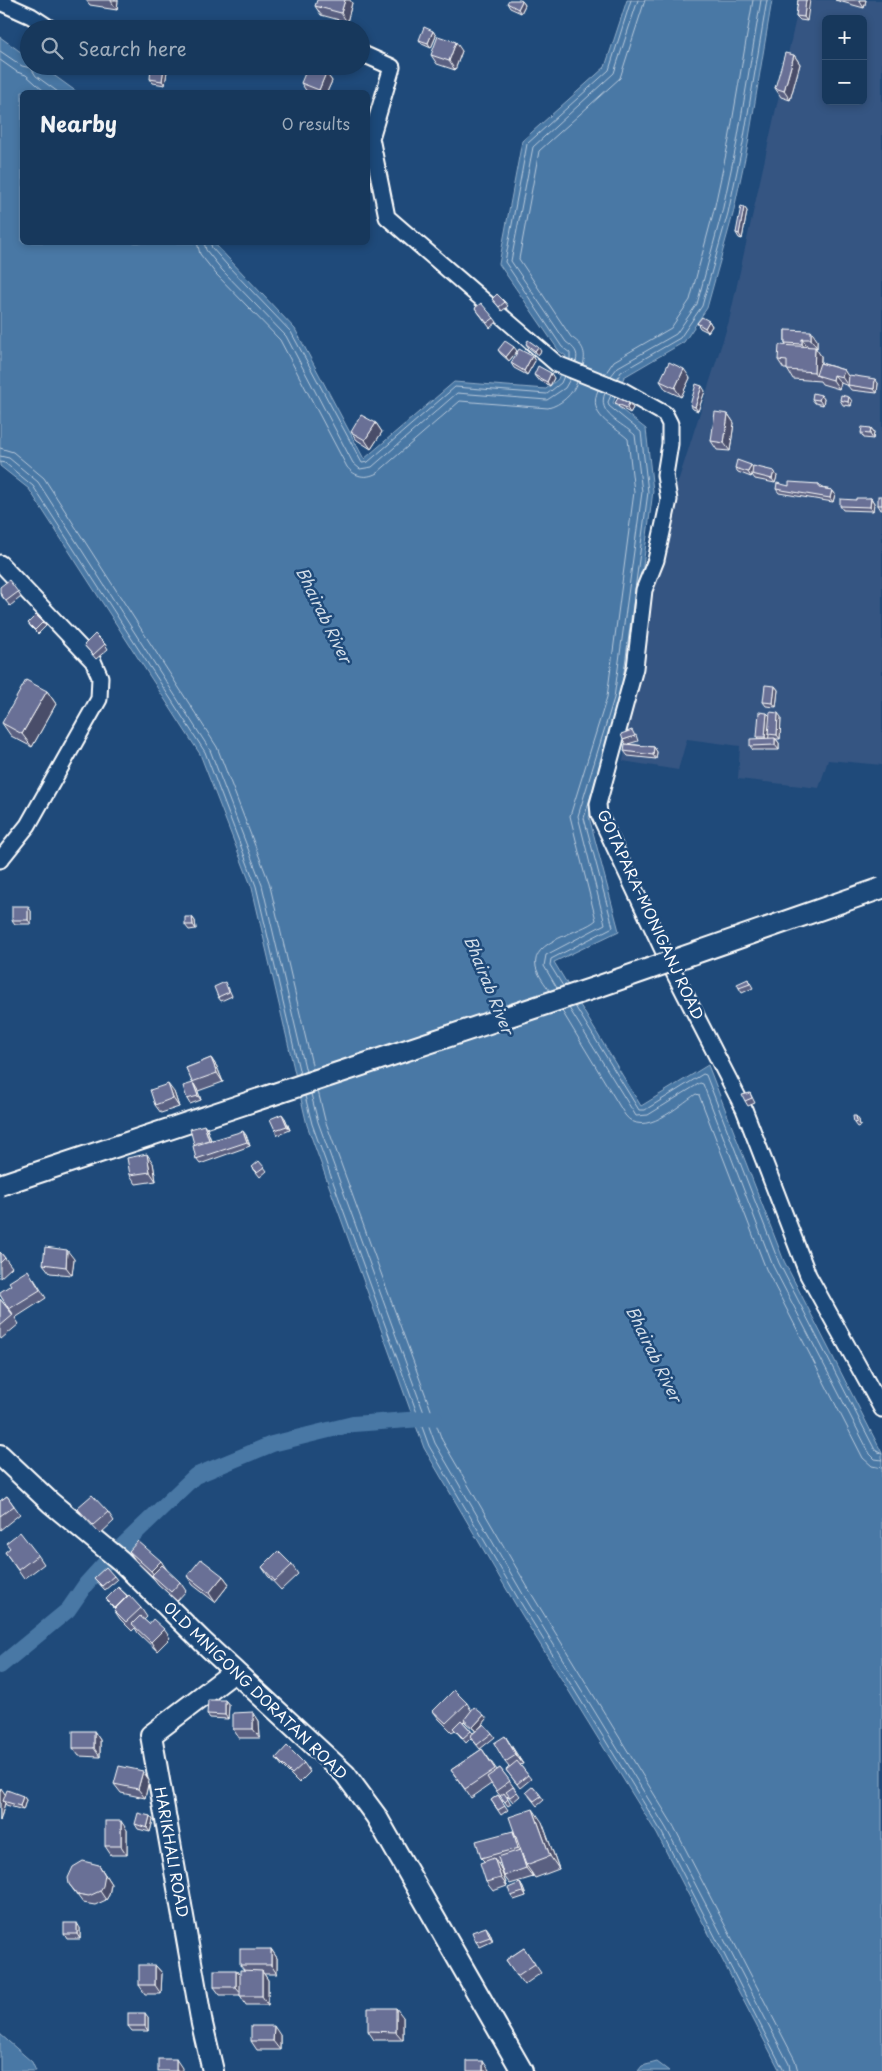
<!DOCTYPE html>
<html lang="en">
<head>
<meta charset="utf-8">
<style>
	body { margin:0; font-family:"Playpen Sans",sans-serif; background:#244365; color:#f1f3f6 }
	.controls { position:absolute; right:15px; top:15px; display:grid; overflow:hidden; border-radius:8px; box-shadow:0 2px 8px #0003 }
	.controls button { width:45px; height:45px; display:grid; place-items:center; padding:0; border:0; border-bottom:1px solid #365272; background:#17385c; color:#f1f3f6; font:25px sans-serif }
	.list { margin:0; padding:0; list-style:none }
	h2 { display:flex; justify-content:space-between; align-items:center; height:65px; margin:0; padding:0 20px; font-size:21px }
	h2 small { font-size:16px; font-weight:400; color:#9eacbb }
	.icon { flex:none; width:28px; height:28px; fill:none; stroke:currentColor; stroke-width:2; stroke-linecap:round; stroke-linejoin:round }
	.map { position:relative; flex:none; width:882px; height:2071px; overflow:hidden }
	.search { position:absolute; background:#17385c; box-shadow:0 2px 8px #0003; left:20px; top:20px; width:350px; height:55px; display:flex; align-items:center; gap:12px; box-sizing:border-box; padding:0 18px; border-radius:28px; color:#9eacbb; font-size:19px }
	.panel { position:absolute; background:#17385c; box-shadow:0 2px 8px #0003; left:20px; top:90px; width:350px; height:155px; border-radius:8px }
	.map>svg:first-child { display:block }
</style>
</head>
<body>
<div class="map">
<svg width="882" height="2071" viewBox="0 0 882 2071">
	<rect width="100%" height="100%" fill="#1f4a7a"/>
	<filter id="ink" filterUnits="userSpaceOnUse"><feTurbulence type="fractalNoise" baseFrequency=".02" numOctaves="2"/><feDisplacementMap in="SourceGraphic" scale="10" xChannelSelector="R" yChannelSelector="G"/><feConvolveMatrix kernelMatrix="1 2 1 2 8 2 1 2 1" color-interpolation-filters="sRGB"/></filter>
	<g filter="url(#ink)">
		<path fill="#355582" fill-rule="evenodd" d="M 800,0 L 882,0 L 882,765 L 828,760 L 819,788 L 738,779 L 740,746 L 687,739 L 678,770 L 623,761 L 644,629 L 677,485 L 729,321 ZM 826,19 L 863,19 L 863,101 L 826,101 Z"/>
		<g fill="#4a78a5" stroke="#92aec9">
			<path d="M 627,0 L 772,0 L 748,144 L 733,214 L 707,308 L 684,342 L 624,377 L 613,403 L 646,429 L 653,491 L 625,701 L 589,817 L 619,931 L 554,962 L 641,1106 L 708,1065 L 784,1261 L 882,1453 L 882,2071 L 780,2071 L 657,1834 L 514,1602 L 424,1448 L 307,1125 L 252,888 L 200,754 L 29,489 L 0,466 L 0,37 L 29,58 L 29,66 L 41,66 L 77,92 L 22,92 L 22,242 L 214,243 L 295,329 L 364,459 L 454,382 L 546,389 L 558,379 L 566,356 L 559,351 L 499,264 L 522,141 L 605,67 Z"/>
			<path d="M 0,2034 L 32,2062 L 36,2071 L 0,2071 Z"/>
			<path d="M 657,2062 L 669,2071 L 638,2071 L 642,2066 Z"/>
		</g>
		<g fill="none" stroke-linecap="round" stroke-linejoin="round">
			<g stroke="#b7c9db" stroke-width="1">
				<path d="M 0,51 L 22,66 L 31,68 L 36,76 L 58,92"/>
				<path d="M 0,60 L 17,72 L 26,75 L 45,92"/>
				<path d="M 197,242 L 200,254 L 216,274 L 280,340 L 347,467 C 355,477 366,479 377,473 L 460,401 L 548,408 C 561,405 573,394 577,382"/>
				<path d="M 204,242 L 206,250 L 222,270 L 286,336 L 353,463 L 360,469 L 372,467 L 457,393 L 547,400 L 565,388 L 570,379"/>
				<path d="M 210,242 L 212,248 L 227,265 L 291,332 L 362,463 L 368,462 L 455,387 L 547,394 L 561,383 L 564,376"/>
				<path d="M 570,360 L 570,353 L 562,347 L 505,262 L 527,144 L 609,70 L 631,0"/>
				<path d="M 576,362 C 579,352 574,348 566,342 L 511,261 L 533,147 L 614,73 L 638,0"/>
				<path d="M 583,365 C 587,352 582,344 571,337 L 519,259 L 539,151 L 620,78 L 645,0"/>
				<path d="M 605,374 L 614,361 L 671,328 L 690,300 L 714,210 L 729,140 L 753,0"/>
				<path d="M 611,376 L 618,367 L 676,334 L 697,304 L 722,212 L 737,142 L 761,0"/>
				<path d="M 617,379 L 621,372 L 680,338 L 702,306 L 728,213 L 743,143 L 767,0"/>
				<path d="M 611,395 L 608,402 L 609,406 L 641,432 L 648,492 L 623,680"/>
				<path d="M 0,448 L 13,452 L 44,478 L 217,747 L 269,882 L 313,1069"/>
				<path d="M 0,456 L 9,458 L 38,482 L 210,750 L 262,885 L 306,1072"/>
				<path d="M 0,462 L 5,463 L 33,486 L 205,752 L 256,886 L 300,1074"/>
				<path d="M 563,986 L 550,965 L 551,959 L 613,927 L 584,818 L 597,776"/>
				<path d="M 557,988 L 544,966 L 546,955 L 605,924 L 578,816 L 614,698 L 642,492 L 635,435 C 622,423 596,414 605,393"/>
				<path d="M 550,991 C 545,984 538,975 536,967 C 530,940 582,933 596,920 L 570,816 L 607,697 L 634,492 L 628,439 C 612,424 587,416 598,390"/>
				<path d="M 575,1006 L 639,1110 L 645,1110 L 703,1074 L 706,1075 L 779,1263 L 875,1450 L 882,1454"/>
				<path d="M 569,1008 L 636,1116 L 648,1115 L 700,1083 L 703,1084 L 773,1266 L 870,1454 L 875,1459 L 882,1460"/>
				<path d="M 562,1011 L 625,1115 C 643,1139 678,1106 696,1094 L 699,1095 L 766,1269 L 863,1458 L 872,1466 L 882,1468"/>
				<path d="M 318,1091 L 325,1120 L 442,1440 L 531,1593 L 673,1825 L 795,2060 L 798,2071"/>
				<path d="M 311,1094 L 318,1122 L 435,1443 L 524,1596 L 666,1828 L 789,2064 L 790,2071"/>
				<path d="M 305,1096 L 312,1124 L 429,1446 L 519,1600 L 661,1831 L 784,2071"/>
			</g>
			<g stroke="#4a78a5" stroke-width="16">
				<path d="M 121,1547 L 195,1476 L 272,1444 L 353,1424 L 435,1418"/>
				<path d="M 0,1666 L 68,1610 L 86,1584 L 106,1562"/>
			</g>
			<defs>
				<g id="street">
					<path d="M 0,2 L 31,16 L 51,29"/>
					<path d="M 361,53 L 392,67 L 371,138 L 387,217 L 557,364 L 622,390 L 665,414 L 670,424 L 670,444 L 665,475 L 669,500 L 656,560 L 644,590 L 635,668 L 598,804 L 599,814 L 669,963 L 744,1109 L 808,1275 L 882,1409"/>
					<path d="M 0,563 L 93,661 L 100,677 L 99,699 L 28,825 L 0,860"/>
				</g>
				<g id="secondary">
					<path d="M 0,1455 L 51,1503 L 121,1561 L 203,1642 L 345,1774 L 376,1816 L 522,2071"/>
					<path d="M 213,2071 L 202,2024 L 151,1735 L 234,1672"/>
				</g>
			</defs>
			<use href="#street" stroke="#fff" stroke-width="19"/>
			<use href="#secondary" stroke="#fff" stroke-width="24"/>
			<use href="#street" stroke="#1f4a7a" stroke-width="15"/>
			<use href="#secondary" stroke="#1f4a7a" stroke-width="20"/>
			<defs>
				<path id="secondary-bridge" d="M 0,1185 L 600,986 L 882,888"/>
			</defs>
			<use href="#secondary-bridge" stroke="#fff" stroke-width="24" stroke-linecap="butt"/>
			<use href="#secondary-bridge" stroke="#1f4a7a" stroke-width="20"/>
		</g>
		<g fill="#5a6081" stroke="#fff" fill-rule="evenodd">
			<path d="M 86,0 L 118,0 L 117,10 L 104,8 L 103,7 L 90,5 Z"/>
			<path d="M 798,0 L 807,21 L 800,20 L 796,16 Z"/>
			<path d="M 835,0 L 866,0 L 864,8 Z"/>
			<path d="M 522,1 L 525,5 L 521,13 L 510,8 L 507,3 Z"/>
			<path d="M 352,3 L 347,22 L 321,15 L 315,6 Z"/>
			<path d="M 433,31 L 436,36 L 431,48 L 422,44 L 419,40 Z"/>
			<path d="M 22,47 L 29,52 L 29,56 Z"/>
			<path d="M 462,51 L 455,70 L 437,64 L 431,55 Z"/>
			<path d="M 794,55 L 800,64 L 790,100 L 781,97 L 775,88 Z"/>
			<path d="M 332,66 L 352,66 L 348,74 Z"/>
			<path d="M 167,71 L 165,85 L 153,83 L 150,79 Z"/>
			<path d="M 326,73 L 332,81 L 327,92 L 307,92 L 301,83 Z"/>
			<path d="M 744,207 L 747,211 L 742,239 L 739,238 L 736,233 Z"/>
			<path d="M 492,299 L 505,302 L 508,306 L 502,311 Z"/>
			<path d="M 475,308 L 494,318 L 497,322 L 490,328 Z"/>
			<path d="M 709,321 L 712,326 L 708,332 L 700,328 L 697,323 Z"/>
			<path d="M 785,330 L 817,340 L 817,348 L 815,348 L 821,356 L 821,363 L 844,370 L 849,378 L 878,383 L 877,393 L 851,390 L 848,386 L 841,383 L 839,389 L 822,384 L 820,381 L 793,379 L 787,369 L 784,369 L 778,360 L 787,346 L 785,343 Z"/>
			<path d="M 526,344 L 541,351 L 538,355 L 529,348 Z"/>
			<path d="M 498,350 L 517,351 L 509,361 L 501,354 Z"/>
			<path d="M 532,356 L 535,361 L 527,375 L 514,368 L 511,363 Z"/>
			<path d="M 534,375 L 554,378 L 550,386 L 537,379 Z"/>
			<path d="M 690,378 L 681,397 L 666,390 L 660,381 Z"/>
			<path d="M 705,391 L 698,411 L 693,409 L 690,405 Z"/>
			<path d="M 821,395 L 824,399 L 823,405 L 815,403 L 812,399 Z"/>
			<path d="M 840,400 L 852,401 L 851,406 L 843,405 Z"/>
			<path d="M 615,403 L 633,408 L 630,413 L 619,407 Z"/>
			<path d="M 728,414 L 734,423 L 730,451 L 717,450 L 711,441 Z"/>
			<path d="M 376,423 L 382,432 L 371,449 L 357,440 L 351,432 Z"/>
			<path d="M 871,428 L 874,432 L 873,439 L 864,438 L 861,433 Z"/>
			<path d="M 735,468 L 774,471 L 777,476 L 775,483 L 755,479 L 752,475 L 751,477 L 738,472 Z"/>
			<path d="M 819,484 L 822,488 L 832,490 L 835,494 L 833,502 L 779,493 L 776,489 L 789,486 Z"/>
			<path d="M 882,496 L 882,510 L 881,510 L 878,505 Z"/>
			<path d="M 871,498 L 874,503 L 873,511 L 843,510 L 840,506 L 856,500 Z"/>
			<path d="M 18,592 L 21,597 L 10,606 L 0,594 Z"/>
			<path d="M 43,622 L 46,626 L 38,634 L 31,627 L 28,623 Z"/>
			<path d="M 105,644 L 108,649 L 96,659 L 84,645 Z"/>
			<path d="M 775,686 L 778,690 L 776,707 L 766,706 L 763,702 Z"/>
			<path d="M 47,691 L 56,704 L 32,747 L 11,736 L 2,723 Z"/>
			<path d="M 770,716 L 781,717 L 780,739 L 776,739 L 779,743 L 779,750 L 753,750 L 750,746 L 758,739 L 757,737 Z"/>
			<path d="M 636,735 L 638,741 L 628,744 L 654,747 L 657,752 L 656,759 L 628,756 L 624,751 L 626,744 L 623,740 Z"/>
			<path d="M 31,911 L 31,924 L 15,924 L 12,920 Z"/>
			<path d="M 192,917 L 195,921 L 196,929 L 189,930 L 185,925 Z"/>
			<path d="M 748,979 L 753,988 L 742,993 L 739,988 Z"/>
			<path d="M 228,987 L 232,996 L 221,1001 L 218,997 Z"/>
			<path d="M 211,1058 L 217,1067 L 223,1082 L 198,1091 L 197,1089 L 201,1100 L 190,1104 L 187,1099 L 193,1083 L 186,1068 Z"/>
			<path d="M 174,1092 L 179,1107 L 161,1113 L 155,1105 Z"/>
			<path d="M 750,1093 L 755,1103 L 748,1106 L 745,1101 Z"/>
			<path d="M 285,1118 L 290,1130 L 278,1135 L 275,1130 Z"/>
			<path d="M 859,1120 L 860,1126 L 857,1127 L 854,1123 Z"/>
			<path d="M 207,1129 L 211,1140 L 246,1135 L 250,1146 L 200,1164 L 196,1159 L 194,1144 Z"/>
			<path d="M 153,1163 L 156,1181 L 136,1184 L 130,1175 Z"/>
			<path d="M 252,1167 L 264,1167 L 267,1171 L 260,1177 Z"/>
			<path d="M 0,1252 L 5,1258 L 12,1267 L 0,1278 Z"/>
			<path d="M 74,1259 L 72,1275 L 50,1273 L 43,1264 Z"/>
			<path d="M 34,1279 L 46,1298 L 15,1318 L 19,1324 L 1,1339 L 0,1337 L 0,1299 L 13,1314 L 0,1295 Z"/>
			<path d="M 7,1496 L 20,1514 L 0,1530 L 0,1501 Z"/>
			<path d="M 77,1508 L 108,1512 L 114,1521 L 100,1534 L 84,1517 Z"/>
			<path d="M 129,1551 L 161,1561 L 166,1570 L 180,1582 L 186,1591 L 177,1601 L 158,1584 L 152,1576 L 135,1560 Z"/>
			<path d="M 5,1552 L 38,1555 L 44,1564 L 24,1579 Z"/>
			<path d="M 292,1565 L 298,1574 L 281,1590 L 268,1576 L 262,1567 Z"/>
			<path d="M 114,1576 L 117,1580 L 105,1590 L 94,1578 Z"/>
			<path d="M 187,1576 L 223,1576 L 229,1584 L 215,1602 L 193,1585 Z"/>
			<path d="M 118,1587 L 141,1608 L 147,1617 L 144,1620 L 149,1624 L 170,1638 L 157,1651 L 138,1633 L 135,1628 L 132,1631 L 120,1619 L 114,1610 L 115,1609 L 106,1599 Z"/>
			<path d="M 225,1700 L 229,1705 L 228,1719 L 210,1718 L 207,1714 Z"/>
			<path d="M 467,1703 L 471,1710 L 487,1719 L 480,1727 L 492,1733 L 495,1737 L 480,1749 L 471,1738 L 466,1743 L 455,1730 L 452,1732 L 439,1719 L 433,1711 ZM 464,1721 L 467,1724 L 476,1731 L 473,1733 L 463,1722 Z"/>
			<path d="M 253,1712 L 259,1721 L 260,1738 L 239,1738 L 233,1729 Z"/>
			<path d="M 94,1731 L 100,1740 L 100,1757 L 79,1756 L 73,1748 Z"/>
			<path d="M 505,1736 L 523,1764 L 520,1765 L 531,1779 L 520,1788 L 506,1770 L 509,1767 L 505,1762 Z"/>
			<path d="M 482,1749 L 497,1770 L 500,1768 L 520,1796 L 513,1802 L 508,1796 L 507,1797 L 511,1804 L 508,1806 L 491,1784 L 471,1798 L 451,1770 Z"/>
			<path d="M 276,1758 L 304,1763 L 310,1772 L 299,1783 L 282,1766 Z"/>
			<path d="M 149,1780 L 145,1798 L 121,1793 L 114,1784 Z"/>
			<path d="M 533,1786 L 544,1800 L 537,1806 L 529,1796 Z"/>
			<path d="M 0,1788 L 5,1795 L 23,1796 L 26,1800 L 23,1810 L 6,1805 L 5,1803 L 0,1821 Z"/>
			<path d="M 498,1795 L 508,1810 L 501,1815 L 491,1800 Z"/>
			<path d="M 150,1816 L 153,1820 L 150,1832 L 138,1829 L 135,1824 Z"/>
			<path d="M 542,1822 L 559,1869 L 535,1878 L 531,1872 L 533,1877 L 510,1884 L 504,1876 L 500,1863 L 498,1864 L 500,1867 L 507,1886 L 493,1891 L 486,1882 L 484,1861 L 481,1858 L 513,1831 Z"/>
			<path d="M 127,1830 L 127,1855 L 111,1855 L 105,1846 Z"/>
			<path d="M 99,1865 L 111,1884 L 109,1895 L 106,1900 L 95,1905 L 83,1903 L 69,1884 Z"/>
			<path d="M 520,1883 L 523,1888 L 526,1896 L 514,1900 L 511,1896 Z"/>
			<path d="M 80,1928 L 80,1939 L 67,1939 L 64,1934 Z"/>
			<path d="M 489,1931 L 493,1941 L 480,1947 L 476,1942 Z"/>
			<path d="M 524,1948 L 541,1973 L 524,1985 L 506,1960 Z"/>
			<path d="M 271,1949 L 277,1958 L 277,1974 L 264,1974 L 268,1980 L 268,2005 L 246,2005 L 240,1995 L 220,1995 L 214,1987 L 236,1970 L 240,1976 L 244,1970 L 240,1965 Z"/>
			<path d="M 155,1965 L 162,1973 L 161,1994 L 145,1994 L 139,1985 Z"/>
			<path d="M 148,2017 L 148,2031 L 132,2031 L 128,2026 Z"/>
			<path d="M 403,2017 L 403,2040 L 374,2040 L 368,2031 Z"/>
			<path d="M 280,2035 L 280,2050 L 257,2050 L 251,2041 Z"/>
		</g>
		<g fill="#4a4e69" stroke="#fff">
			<path d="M 111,0 L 118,0 L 117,10 L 111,1 Z"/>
			<path d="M 345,0 L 350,0 L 352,3 L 347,22 L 341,13 Z"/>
			<path d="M 806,0 L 810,0 L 807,21 L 804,17 Z"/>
			<path d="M 859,0 L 866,0 L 864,8 Z"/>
			<path d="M 522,1 L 525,5 L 521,13 L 518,9 Z"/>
			<path d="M 433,31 L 436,36 L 431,48 L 428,43 Z"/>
			<path d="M 456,42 L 462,51 L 455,70 L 449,61 Z"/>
			<path d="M 794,55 L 800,64 L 790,100 L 784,91 Z"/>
			<path d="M 347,66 L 352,66 L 348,74 L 345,70 Z"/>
			<path d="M 164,67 L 167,71 L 165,85 L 162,81 Z"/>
			<path d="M 326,73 L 332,81 L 327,92 L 320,92 L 319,90 Z"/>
			<path d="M 744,207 L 747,211 L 742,239 L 739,234 Z"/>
			<path d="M 709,321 L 712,326 L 708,332 L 705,328 Z"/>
			<path d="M 811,331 L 817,340 L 817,348 L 811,339 Z"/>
			<path d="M 802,339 L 809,348 L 808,352 L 802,344 Z"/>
			<path d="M 514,347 L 517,351 L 509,361 L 506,357 Z"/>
			<path d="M 538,347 L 541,351 L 538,355 L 535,351 Z"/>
			<path d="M 815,347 L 821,356 L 820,377 L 816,375 L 814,372 Z"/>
			<path d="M 532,356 L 535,361 L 527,375 L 524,371 Z"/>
			<path d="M 684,369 L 690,378 L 681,397 L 675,388 Z"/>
			<path d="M 844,370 L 850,379 L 848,386 L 842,377 Z"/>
			<path d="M 551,373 L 554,378 L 550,386 L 547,382 Z"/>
			<path d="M 834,375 L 841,383 L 839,389 L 833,380 Z"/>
			<path d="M 875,379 L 878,383 L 877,393 L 874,389 Z"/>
			<path d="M 702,386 L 705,391 L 698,411 L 695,407 Z"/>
			<path d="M 821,395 L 824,399 L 823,405 L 819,400 Z"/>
			<path d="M 849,397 L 852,401 L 851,406 L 848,402 Z"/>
			<path d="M 629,403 L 633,408 L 630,413 L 627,408 Z"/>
			<path d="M 728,414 L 734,423 L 730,451 L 724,443 Z"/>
			<path d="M 376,423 L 382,432 L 371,449 L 365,440 Z"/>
			<path d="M 871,428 L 874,432 L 873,439 L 870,434 Z"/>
			<path d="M 751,465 L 754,469 L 751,477 L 748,472 Z"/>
			<path d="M 774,471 L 777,476 L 775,483 L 772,479 Z"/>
			<path d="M 832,490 L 835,494 L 833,502 L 830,498 Z"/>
			<path d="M 871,498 L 874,503 L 873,511 L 870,507 Z"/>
			<path d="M 775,686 L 778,690 L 776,707 L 773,703 Z"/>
			<path d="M 47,691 L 56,704 L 32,747 L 22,734 Z"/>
			<path d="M 767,713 L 771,717 L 768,734 L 769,735 L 768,742 L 765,737 Z"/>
			<path d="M 778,713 L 781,717 L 780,739 L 777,735 Z"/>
			<path d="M 775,738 L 779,743 L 779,750 L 775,745 Z"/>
			<path d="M 654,747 L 657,752 L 656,759 L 653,755 Z"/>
			<path d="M 28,906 L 31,911 L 31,924 L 28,920 Z"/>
			<path d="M 192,917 L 195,921 L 196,929 L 193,925 Z"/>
			<path d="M 211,1058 L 217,1067 L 223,1082 L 217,1073 Z"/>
			<path d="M 168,1084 L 174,1092 L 179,1107 L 173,1098 Z"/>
			<path d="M 194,1084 L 197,1089 L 201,1100 L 198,1096 Z"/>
			<path d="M 282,1114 L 285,1118 L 290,1130 L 287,1126 Z"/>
			<path d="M 856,1116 L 859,1120 L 860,1126 L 857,1122 Z"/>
			<path d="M 204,1125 L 207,1129 L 212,1144 L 209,1140 Z"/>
			<path d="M 243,1131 L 246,1135 L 250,1146 L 247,1142 Z"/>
			<path d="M 147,1154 L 153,1163 L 156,1181 L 150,1172 Z"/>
			<path d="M 67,1250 L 74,1259 L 72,1275 L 66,1267 Z"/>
			<path d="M 161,1561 L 167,1570 L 158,1580 L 151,1571 Z"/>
			<path d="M 223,1576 L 229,1584 L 215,1602 L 209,1593 Z"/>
			<path d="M 164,1629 L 170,1638 L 157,1651 L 151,1642 Z"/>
			<path d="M 225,1700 L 229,1705 L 228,1719 L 225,1715 Z"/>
			<path d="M 253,1712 L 259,1721 L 260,1738 L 253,1729 Z"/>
			<path d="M 484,1715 L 487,1719 L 476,1732 L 473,1727 Z"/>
			<path d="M 94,1731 L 100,1740 L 100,1757 L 94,1748 Z"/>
			<path d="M 505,1736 L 511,1745 L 523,1764 L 516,1755 Z"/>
			<path d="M 143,1771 L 149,1780 L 145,1798 L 138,1789 Z"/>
			<path d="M 1,1788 L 7,1797 L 3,1801 L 5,1803 L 0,1821 L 0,1792 Z"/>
			<path d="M 23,1796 L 26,1800 L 23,1810 L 20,1806 Z"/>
			<path d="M 533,1809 L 542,1822 L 559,1869 L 550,1856 Z"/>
			<path d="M 150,1816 L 153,1820 L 150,1832 L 147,1828 Z"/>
			<path d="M 121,1821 L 127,1830 L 127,1855 L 121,1846 Z"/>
			<path d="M 513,1831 L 519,1840 L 523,1854 L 527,1859 L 528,1864 L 526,1865 L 531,1872 L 533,1877 L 526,1868 L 521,1853 L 518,1848 Z"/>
			<path d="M 494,1858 L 500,1867 L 507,1886 L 501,1878 Z"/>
			<path d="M 99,1865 L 111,1884 L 109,1895 L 106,1900 L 100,1891 Z"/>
			<path d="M 520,1883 L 523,1888 L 526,1896 L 523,1892 Z"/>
			<path d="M 77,1923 L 80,1928 L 80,1939 L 77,1934 Z"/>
			<path d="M 486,1927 L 489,1931 L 493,1941 L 490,1937 Z"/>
			<path d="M 271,1949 L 277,1958 L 277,1974 L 271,1965 Z"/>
			<path d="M 155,1965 L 162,1973 L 161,1994 L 155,1985 Z"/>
			<path d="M 236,1970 L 243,1979 L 243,1995 L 236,1987 Z"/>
			<path d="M 262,1971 L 268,1980 L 268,2005 L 262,1996 Z"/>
			<path d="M 396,2008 L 403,2017 L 403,2040 L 396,2032 Z"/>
			<path d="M 145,2013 L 148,2017 L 148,2031 L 145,2026 Z"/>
			<path d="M 274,2026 L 280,2035 L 280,2050 L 273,2041 Z"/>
			<path d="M 176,2059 L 182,2068 L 182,2071 L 176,2071 Z"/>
			<path d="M 483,2061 L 489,2070 L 489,2071 L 483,2071 Z"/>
		</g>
		<g fill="#697096" stroke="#fff">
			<path d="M 317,0 L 345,0 L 341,13 L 315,6 Z"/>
			<path d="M 509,0 L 520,0 L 522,1 L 518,9 L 507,3 Z"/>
			<path d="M 798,0 L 806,0 L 804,17 L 796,16 Z"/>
			<path d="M 424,27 L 433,31 L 428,43 L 419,40 Z"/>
			<path d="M 438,36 L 456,42 L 449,61 L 431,55 Z"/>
			<path d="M 29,38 L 29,52 L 22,47 Z"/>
			<path d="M 785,53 L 794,55 L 784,91 L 775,88 Z"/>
			<path d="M 151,66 L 164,67 L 162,81 L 150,79 Z"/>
			<path d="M 308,66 L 311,66 L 326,73 L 319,90 L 301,83 Z"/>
			<path d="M 337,66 L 347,66 L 345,70 Z"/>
			<path d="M 741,206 L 744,207 L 739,234 L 736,233 Z"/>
			<path d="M 497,294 L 505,302 L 499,307 L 492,299 Z"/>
			<path d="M 481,303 L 494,318 L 487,323 L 475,308 Z"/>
			<path d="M 702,317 L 709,321 L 705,328 L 697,323 Z"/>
			<path d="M 785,330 L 811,331 L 811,339 L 802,339 L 802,344 L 785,343 Z"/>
			<path d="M 528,340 L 538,347 L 535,351 L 526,344 Z"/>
			<path d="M 505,341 L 514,347 L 506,357 L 498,350 Z"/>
			<path d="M 779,345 L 815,347 L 814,372 L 787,370 L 787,361 L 778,360 Z"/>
			<path d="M 519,349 L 532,356 L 524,371 L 511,363 Z"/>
			<path d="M 669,362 L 684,369 L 675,388 L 660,381 Z"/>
			<path d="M 820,363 L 844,370 L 842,377 L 834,375 L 833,380 L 816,375 Z"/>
			<path d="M 538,366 L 551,373 L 547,382 L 534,375 Z"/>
			<path d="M 849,375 L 875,379 L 874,389 L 848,385 Z"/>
			<path d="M 696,384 L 702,386 L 695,407 L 690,405 Z"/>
			<path d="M 813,393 L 821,395 L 819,400 L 812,399 Z"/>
			<path d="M 841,395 L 849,397 L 848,402 L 840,400 Z"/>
			<path d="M 618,398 L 629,403 L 627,408 L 615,403 Z"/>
			<path d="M 715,412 L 728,414 L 724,443 L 711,441 Z"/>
			<path d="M 361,415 L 376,423 L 365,440 L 351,432 Z"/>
			<path d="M 862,427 L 871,428 L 870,434 L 861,433 Z"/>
			<path d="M 737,460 L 751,465 L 748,472 L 735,468 Z"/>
			<path d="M 753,466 L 774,471 L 772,479 L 752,474 Z"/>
			<path d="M 789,482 L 819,484 L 819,488 L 832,490 L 830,498 L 776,489 L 777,483 L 789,486 Z"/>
			<rect x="878" y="496" width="4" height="9"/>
			<path d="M 856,498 L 871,498 L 870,507 L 840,506 L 840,499 L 856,500 Z"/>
			<path d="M 9,580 L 18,592 L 6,601 L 0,593 L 0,587 Z"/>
			<path d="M 36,615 L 43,622 L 35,630 L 28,623 Z"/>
			<path d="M 95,634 L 105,644 L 93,655 L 84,645 Z"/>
			<path d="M 26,680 L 47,691 L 22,734 L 2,723 Z"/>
			<path d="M 765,685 L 775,686 L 773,703 L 763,702 Z"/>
			<path d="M 759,712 L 767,713 L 765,737 L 757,737 Z"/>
			<path d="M 770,712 L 778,713 L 777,735 L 768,734 Z"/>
			<path d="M 632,730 L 635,736 L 623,740 L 621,734 Z"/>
			<path d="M 775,738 L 775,745 L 750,746 L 750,739 Z"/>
			<path d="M 625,744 L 654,747 L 653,755 L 624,751 Z"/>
			<rect x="12" y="906" width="16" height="14"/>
			<path d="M 185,917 L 192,917 L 193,925 L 185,925 Z"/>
			<path d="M 748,979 L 750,984 L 739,988 L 737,984 Z"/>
			<path d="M 225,982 L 229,992 L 218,997 L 214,987 Z"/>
			<path d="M 211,1058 L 217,1073 L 192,1082 L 186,1068 Z"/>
			<path d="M 193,1083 L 198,1096 L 187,1099 L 183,1086 Z"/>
			<path d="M 168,1084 L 173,1098 L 155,1105 L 150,1090 Z"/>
			<path d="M 750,1093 L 752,1098 L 745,1101 L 742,1095 Z"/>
			<path d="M 282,1114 L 287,1126 L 275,1130 L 270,1119 Z"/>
			<path d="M 853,1116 L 856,1116 L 857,1122 L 854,1123 Z"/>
			<path d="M 204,1125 L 209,1140 L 194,1144 L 190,1129 Z"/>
			<path d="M 243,1131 L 247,1142 L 196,1159 L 193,1146 Z"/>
			<path d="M 147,1154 L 150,1172 L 130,1175 L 127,1158 Z"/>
			<path d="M 259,1161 L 264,1167 L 257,1172 L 252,1167 Z"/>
			<path d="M 45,1247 L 67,1250 L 66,1267 L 43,1264 Z"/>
			<path d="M 0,1252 L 5,1258 L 0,1263 Z"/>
			<path d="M 28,1270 L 40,1290 L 9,1309 L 0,1295 L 0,1292 L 11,1285 L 9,1282 Z"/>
			<path d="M 0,1299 L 13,1315 L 0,1326 Z"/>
			<path d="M 92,1495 L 108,1512 L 93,1525 L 77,1508 Z"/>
			<path d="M 7,1496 L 14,1506 L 0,1516 L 0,1501 Z"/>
			<path d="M 20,1532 L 38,1555 L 18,1570 L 5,1552 L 10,1548 L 6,1543 Z"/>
			<path d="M 138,1541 L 161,1561 L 151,1571 L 129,1551 Z"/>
			<path d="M 278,1551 L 292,1565 L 275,1581 L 262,1567 Z"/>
			<path d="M 201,1559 L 223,1576 L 209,1593 L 187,1576 Z"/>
			<path d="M 162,1565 L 180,1582 L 171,1592 L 152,1575 Z"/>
			<path d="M 106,1567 L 114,1576 L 102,1586 L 94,1578 Z"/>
			<path d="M 118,1587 L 127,1596 L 115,1608 L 106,1599 Z"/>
			<path d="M 129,1595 L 141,1608 L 126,1622 L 114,1610 Z"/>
			<path d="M 140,1616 L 149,1624 L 153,1619 L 164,1629 L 151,1642 L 132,1624 Z"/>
			<path d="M 454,1690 L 467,1703 L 446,1723 L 433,1711 Z"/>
			<path d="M 208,1700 L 225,1700 L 225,1715 L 207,1714 Z"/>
			<path d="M 474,1707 L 484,1715 L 473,1727 L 464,1720 Z"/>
			<path d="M 253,1712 L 253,1729 L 233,1729 L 233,1713 Z"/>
			<path d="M 461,1720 L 471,1731 L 463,1738 L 453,1728 Z"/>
			<path d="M 484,1724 L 492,1733 L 477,1745 L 470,1736 Z"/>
			<rect x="73" y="1731" width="21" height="17"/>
			<path d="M 505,1736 L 516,1755 L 505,1762 L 494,1743 Z"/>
			<path d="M 287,1746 L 304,1763 L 292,1774 L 276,1758 Z"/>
			<path d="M 482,1749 L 495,1769 L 465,1789 L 451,1770 Z"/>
			<path d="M 517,1761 L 528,1775 L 517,1784 L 506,1770 Z"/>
			<path d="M 119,1766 L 143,1771 L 138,1789 L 114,1784 Z"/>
			<path d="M 500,1768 L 510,1781 L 496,1791 L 487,1777 Z"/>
			<path d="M 533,1786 L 541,1796 L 534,1801 L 526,1792 Z"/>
			<path d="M 513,1787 L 517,1792 L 510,1797 L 506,1792 Z"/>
			<path d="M 7,1790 L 23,1796 L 20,1806 L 3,1801 Z"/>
			<path d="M 504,1793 L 508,1799 L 505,1802 L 500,1796 Z"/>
			<path d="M 498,1795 L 505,1806 L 498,1810 L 491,1800 Z"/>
			<path d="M 533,1809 L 550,1856 L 526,1865 L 509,1817 Z"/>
			<path d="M 138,1813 L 150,1816 L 147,1828 L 135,1824 Z"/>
			<rect x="105" y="1821" width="16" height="25"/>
			<path d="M 513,1831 L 518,1848 L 481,1858 L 476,1841 Z"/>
			<path d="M 520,1850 L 526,1868 L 504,1876 L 498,1857 Z"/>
			<path d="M 494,1858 L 501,1878 L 486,1882 L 480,1863 Z"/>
			<path d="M 83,1861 L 99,1865 L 105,1875 L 103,1886 L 100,1891 L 89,1896 L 77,1894 L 69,1884 L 68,1878 L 73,1867 Z"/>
			<path d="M 520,1883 L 523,1892 L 511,1896 L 508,1888 Z"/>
			<rect x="64" y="1923" width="13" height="11"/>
			<path d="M 486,1927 L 490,1937 L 476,1942 L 472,1932 Z"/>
			<path d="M 524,1948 L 535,1964 L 517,1976 L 506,1960 Z"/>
			<rect x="240" y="1949" width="31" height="16"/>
			<rect x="139" y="1965" width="16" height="20"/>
			<rect x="214" y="1970" width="22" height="17"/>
			<path d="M 240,1970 L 262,1971 L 262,1996 L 240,1996 Z"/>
			<path d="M 368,2008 L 396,2008 L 396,2032 L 368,2031 Z"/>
			<rect x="128" y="2013" width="17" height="13"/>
			<path d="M 251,2026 L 274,2026 L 273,2041 L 251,2041 Z"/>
			<rect x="158" y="2059" width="18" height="12"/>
			<rect x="467" y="2061" width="16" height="10"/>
		</g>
	</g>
	<g text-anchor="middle" stroke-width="5" stroke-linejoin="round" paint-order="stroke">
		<g font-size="15" fill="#fff" stroke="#1f4a7a">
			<text transform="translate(650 915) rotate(65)" y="5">GOTAPARA-MONIGANJ ROAD</text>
			<text transform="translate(255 1691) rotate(44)" y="5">OLD MNIGONG DORATAN ROAD</text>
			<text transform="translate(171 1852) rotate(80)" y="5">HARIKHALI ROAD</text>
		</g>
		<g font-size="16" font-style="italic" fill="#d2dde8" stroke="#1f4a7a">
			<text transform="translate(324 615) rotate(64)" y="6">Bhairab River</text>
			<text transform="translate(489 985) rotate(68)" y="6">Bhairab River</text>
			<text transform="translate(654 1354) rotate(64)" y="6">Bhairab River</text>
		</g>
	</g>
</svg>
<div class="controls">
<button>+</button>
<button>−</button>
</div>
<div class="search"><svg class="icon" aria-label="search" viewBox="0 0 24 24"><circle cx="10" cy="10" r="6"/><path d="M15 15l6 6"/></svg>Search here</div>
<section class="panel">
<h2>Nearby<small>0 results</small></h2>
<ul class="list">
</ul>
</section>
</div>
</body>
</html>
